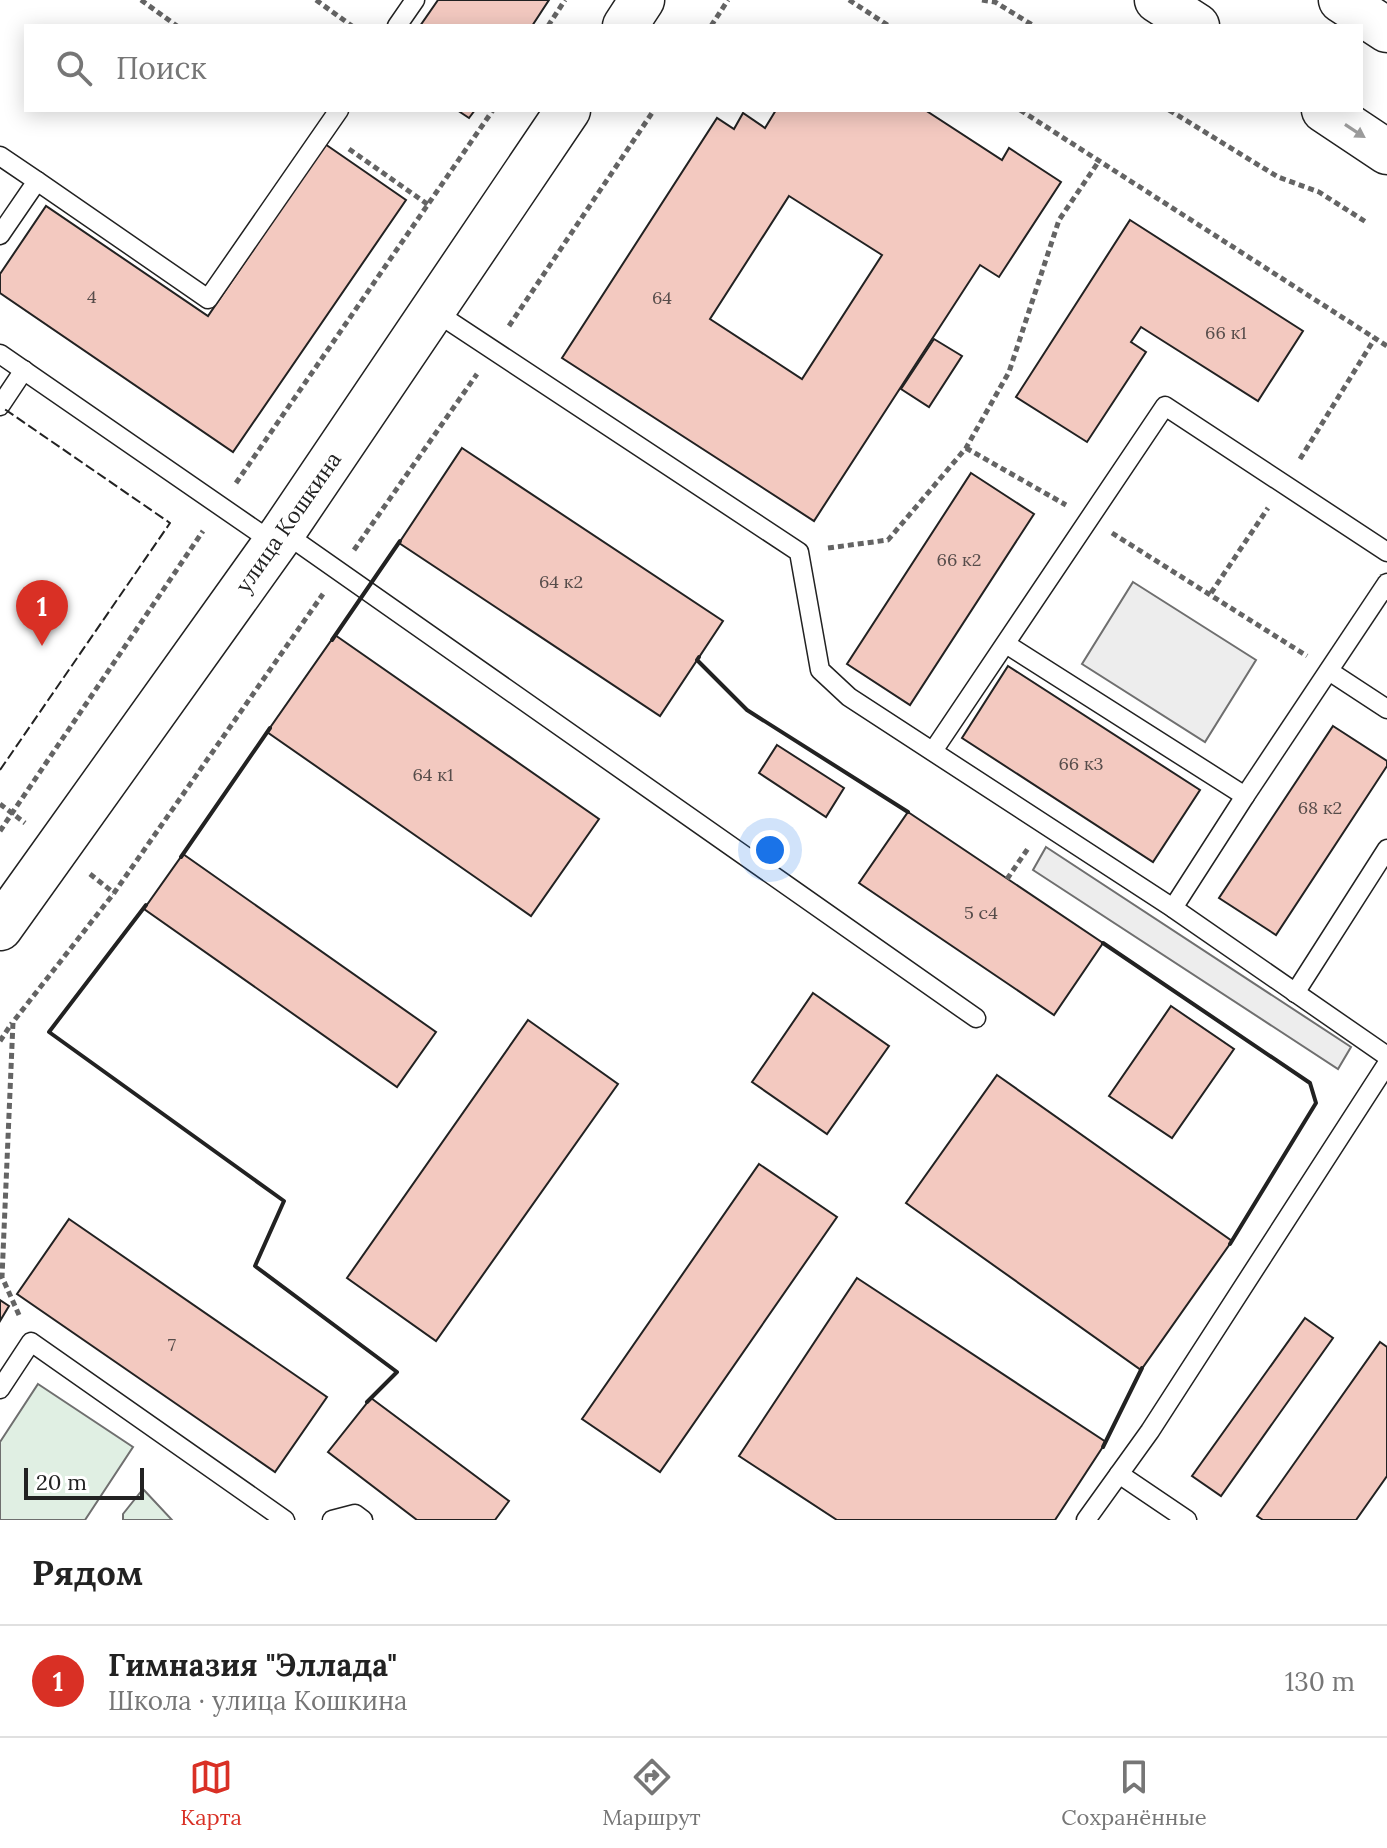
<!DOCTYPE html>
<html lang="ru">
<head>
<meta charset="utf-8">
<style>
	body { margin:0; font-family:Lora,serif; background:#f6f6f6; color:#222 }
	.scale { position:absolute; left:24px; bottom:20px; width:120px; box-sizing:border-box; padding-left:8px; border:4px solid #222; border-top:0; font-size:22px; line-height:28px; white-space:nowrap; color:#222; -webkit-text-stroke:6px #fff; paint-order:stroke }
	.you { position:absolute; left:770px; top:850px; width:28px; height:28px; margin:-20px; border:6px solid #fff; border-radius:50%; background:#1a73e8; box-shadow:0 0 0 12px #1a73e833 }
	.badge { display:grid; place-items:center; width:52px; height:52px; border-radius:50%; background:#d93025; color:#fff; font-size:26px; font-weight:700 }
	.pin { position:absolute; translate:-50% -66px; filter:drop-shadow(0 2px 4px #0008) }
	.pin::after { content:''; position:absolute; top:42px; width:28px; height:24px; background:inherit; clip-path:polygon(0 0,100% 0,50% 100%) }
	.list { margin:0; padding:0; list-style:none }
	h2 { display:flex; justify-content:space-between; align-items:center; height:104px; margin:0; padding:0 32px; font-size:34px }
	h2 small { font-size:26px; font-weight:400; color:#767676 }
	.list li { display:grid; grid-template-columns:52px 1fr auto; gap:24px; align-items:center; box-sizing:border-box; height:112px; padding:0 32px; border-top:2px solid #e0e0e0 }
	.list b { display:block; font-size:30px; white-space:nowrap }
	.list p { margin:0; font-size:26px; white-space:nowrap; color:#767676 }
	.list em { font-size:26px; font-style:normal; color:#767676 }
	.icon { flex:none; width:44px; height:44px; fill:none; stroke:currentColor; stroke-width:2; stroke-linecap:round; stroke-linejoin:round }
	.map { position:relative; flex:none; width:1387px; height:1520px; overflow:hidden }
	.search { position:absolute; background:#fff; box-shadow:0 4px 20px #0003; left:24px; right:24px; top:24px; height:88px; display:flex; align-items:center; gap:20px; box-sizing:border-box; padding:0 28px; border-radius:0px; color:#767676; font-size:30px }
	.sheet { height:216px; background:#fff }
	nav { display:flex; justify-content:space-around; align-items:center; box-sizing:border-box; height:112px; border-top:2px solid #e0e0e0; background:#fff; font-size:22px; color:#767676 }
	nav a { display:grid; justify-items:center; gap:4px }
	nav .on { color:#d93025 }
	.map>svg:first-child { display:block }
</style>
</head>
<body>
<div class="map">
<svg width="1387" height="1520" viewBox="0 0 1387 1520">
	<rect width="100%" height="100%" fill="#fff"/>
	<g fill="#e0efe3" stroke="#6f6f6f" stroke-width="2">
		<path d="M 38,1384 L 133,1447 L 85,1520 L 0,1520 L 0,1442 Z"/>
		<path d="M 143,1489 L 172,1520 L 123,1520 L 123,1514 Z"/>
	</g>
	<g fill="#ededed" stroke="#6f6f6f" stroke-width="2">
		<path d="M 1133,582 L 1256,660 L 1205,742 L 1082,664 Z"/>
		<path d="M 1046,847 L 1351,1047 L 1338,1069 L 1033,870 Z"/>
	</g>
	<g fill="#f3c9c0" stroke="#222" stroke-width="2" fill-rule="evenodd">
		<path d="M 438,0 L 549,0 L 532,26 L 420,26 Z"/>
		<path d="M 457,110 L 475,110 L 469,118 Z"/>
		<path d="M 776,110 L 925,110 L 1002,160 L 1009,148 L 1061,182 L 999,277 L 980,265 L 814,521 L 562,358 L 717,118 L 734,129 L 743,113 L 765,128 ZM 789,196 L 882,255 L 802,379 L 710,319 Z"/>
		<path d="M 325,144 L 406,200 L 233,452 L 0,293 L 0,274 L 46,206 L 208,316 Z"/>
		<path d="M 1130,220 L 1303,331 L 1258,401 L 1141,327 L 1131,342 L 1146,352 L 1087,442 L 1016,397 Z"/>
		<path d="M 934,339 L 962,356 L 929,407 L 901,389 Z"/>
		<path d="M 462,448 L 723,621 L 660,716 L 399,543 Z"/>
		<path d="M 971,473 L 1034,514 L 910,705 L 847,664 Z"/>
		<path d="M 335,635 L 599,819 L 531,916 L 267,732 Z"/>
		<path d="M 1008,666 L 1200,790 L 1153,862 L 962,738 Z"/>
		<path d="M 1333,726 L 1387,761 L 1387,766 L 1276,935 L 1219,898 Z"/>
		<path d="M 777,745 L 844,788 L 826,817 L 759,773 Z"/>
		<path d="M 908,812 L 1103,943 L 1054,1015 L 859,883 Z"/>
		<path d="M 183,854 L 436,1032 L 397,1087 L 144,909 Z"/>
		<path d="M 813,993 L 889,1046 L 827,1134 L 752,1082 Z"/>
		<path d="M 1171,1006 L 1234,1049 L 1172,1138 L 1109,1096 Z"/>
		<path d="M 528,1020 L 618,1084 L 436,1341 L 347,1278 Z"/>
		<path d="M 997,1075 L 1232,1241 L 1141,1370 L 906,1203 Z"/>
		<path d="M 759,1164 L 837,1217 L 660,1472 L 582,1419 Z"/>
		<path d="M 69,1219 L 327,1397 L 275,1472 L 17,1294 Z"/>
		<path d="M 857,1278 L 1106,1442 L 1055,1520 L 837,1520 L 739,1456 Z"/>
		<path d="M 0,1300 L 9,1306 L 0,1321 Z"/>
		<path d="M 1305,1318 L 1333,1338 L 1221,1496 L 1192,1476 Z"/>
		<path d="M 1380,1342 L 1387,1347 L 1387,1476 L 1356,1520 L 1263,1520 L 1257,1516 Z"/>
		<path d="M 371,1398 L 509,1501 L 495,1520 L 417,1520 L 328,1452 Z"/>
	</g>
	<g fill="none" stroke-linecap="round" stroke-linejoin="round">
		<defs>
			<g id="lane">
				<path d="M 397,26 L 415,0"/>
				<path d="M 0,156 L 37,181 L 0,235"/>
				<path d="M 37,181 L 208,299 L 339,110"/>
				<path d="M 434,311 L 799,552 L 820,670 L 849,697 L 1173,908 L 1387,1056"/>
				<path d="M 0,354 L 274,543"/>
				<path d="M 0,406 L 24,370"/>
				<path d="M 283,532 L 976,1018"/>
				<path d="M 1006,644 L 1245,796 L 1173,908"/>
				<path d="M 1329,671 L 1387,709"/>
				<path d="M 933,751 L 1165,406 L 1387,552"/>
				<path d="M 1245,796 L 1387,583"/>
				<path d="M 1295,993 L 1387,849"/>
				<path d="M 0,1389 L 31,1342 L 285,1520"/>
				<path d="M 1119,1474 L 1187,1520"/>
				<path d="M 332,1520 L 355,1514 L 363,1520"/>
				<path d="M 1086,1520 L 1150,1431 L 1387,1064"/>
			</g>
			<g id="secondary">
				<path d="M 625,26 L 642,0"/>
				<path d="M 0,928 L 283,532 L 568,110"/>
			</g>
			<g id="primary">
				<path d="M 1157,0 L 1197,26"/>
				<path d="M 1341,0 L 1387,30"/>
				<path d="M 1324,110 L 1387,152"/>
			</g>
		</defs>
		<use href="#lane" stroke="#222" stroke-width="21"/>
		<use href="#secondary" stroke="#222" stroke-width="47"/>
		<use href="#primary" stroke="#222" stroke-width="47"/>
		<g stroke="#646464" stroke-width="5" stroke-dasharray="6 4" stroke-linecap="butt">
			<path d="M 141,0 L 177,26"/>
			<path d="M 316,0 L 352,26"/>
			<path d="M 849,0 L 889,26"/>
			<path d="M 982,0 L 995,2 L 1034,26"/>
			<path d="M 548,26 L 565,0"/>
			<path d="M 711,26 L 728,0"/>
			<path d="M 1020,110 L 1387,346"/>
			<path d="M 1169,110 L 1278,177 L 1319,192 L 1366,222"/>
			<path d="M 349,149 L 430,206"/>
			<path d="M 509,326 L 654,110"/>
			<path d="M 966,448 L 1066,505"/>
			<path d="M 1300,459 L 1375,338"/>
			<path d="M 236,483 L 493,110"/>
			<path d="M 1112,533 L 1307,656"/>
			<path d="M 828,548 L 888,540 L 966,448 L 1009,372 L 1059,220 L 1099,161"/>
			<path d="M 354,550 L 477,374"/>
			<path d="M 1211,593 L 1268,508"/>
			<path d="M 0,804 L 25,823"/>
			<path d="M 0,831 L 203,531"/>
			<path d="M 90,874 L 114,893"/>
			<path d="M 1007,879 L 1029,847"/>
			<path d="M 0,1041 L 12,1023"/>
			<path d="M 19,1315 L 2,1277 L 13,1022 L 114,893 L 323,594"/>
		</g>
		<use href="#lane" stroke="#fff" stroke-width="18"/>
		<use href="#secondary" stroke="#fff" stroke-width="44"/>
		<use href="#primary" stroke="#fff" stroke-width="44"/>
		<path stroke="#222" stroke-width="2" stroke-dasharray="10 4" stroke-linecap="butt" d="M 0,770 L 170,523 L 3,408"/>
		<g stroke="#222" stroke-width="4">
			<path d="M 332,640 L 400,541"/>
			<path d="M 699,657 L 697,660 L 747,710 L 908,812"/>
			<path d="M 181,857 L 270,728"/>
			<path d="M 146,905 L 49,1032 L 284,1201 L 255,1266 L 397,1372 L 367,1402"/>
			<path d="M 1103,943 L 1310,1083 L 1316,1103 L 1230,1244"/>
			<path d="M 1103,1447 L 1142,1368"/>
		</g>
	</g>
	<defs><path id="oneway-solid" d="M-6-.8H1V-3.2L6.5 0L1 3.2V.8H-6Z" transform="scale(2)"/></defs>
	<use fill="#9c9c9c" href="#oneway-solid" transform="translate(1355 131) rotate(33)"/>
	<g text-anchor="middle" stroke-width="6" stroke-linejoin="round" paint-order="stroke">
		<g font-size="18" fill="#564c4a">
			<text x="92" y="303">4</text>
			<text x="662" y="304">64</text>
			<text x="1226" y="339">66 к1</text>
			<text x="959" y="566">66 к2</text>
			<text x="561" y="588">64 к2</text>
			<text x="1081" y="770">66 к3</text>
			<text x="433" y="781">64 к1</text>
			<text x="1320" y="814">68 к2</text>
			<text x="981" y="919">5 с4</text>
			<text x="172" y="1351">7</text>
		</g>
		<g font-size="22" fill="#222" stroke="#fff">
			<text transform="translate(288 522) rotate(-55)" y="8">улица Кошкина</text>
		</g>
	</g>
</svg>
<div class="scale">20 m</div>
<div class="you"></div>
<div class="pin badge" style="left:42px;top:646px">1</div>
<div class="search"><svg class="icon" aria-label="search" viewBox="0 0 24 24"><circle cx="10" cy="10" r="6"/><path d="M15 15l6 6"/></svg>Поиск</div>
</div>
<section class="sheet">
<h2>Рядом<small></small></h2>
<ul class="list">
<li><span class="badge">1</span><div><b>Гимназия &quot;Эллада&quot;</b><p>Школа · улица Кошкина</p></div><em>130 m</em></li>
</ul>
</section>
<nav>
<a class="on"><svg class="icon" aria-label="map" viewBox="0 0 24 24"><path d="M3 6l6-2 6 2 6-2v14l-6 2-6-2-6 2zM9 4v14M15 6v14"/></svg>Карта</a>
<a><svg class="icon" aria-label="directions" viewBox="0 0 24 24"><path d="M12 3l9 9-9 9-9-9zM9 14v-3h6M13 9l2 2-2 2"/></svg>Маршрут</a>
<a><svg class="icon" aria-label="saved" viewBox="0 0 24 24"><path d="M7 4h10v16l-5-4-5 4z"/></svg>Сохранённые</a>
</nav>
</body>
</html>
